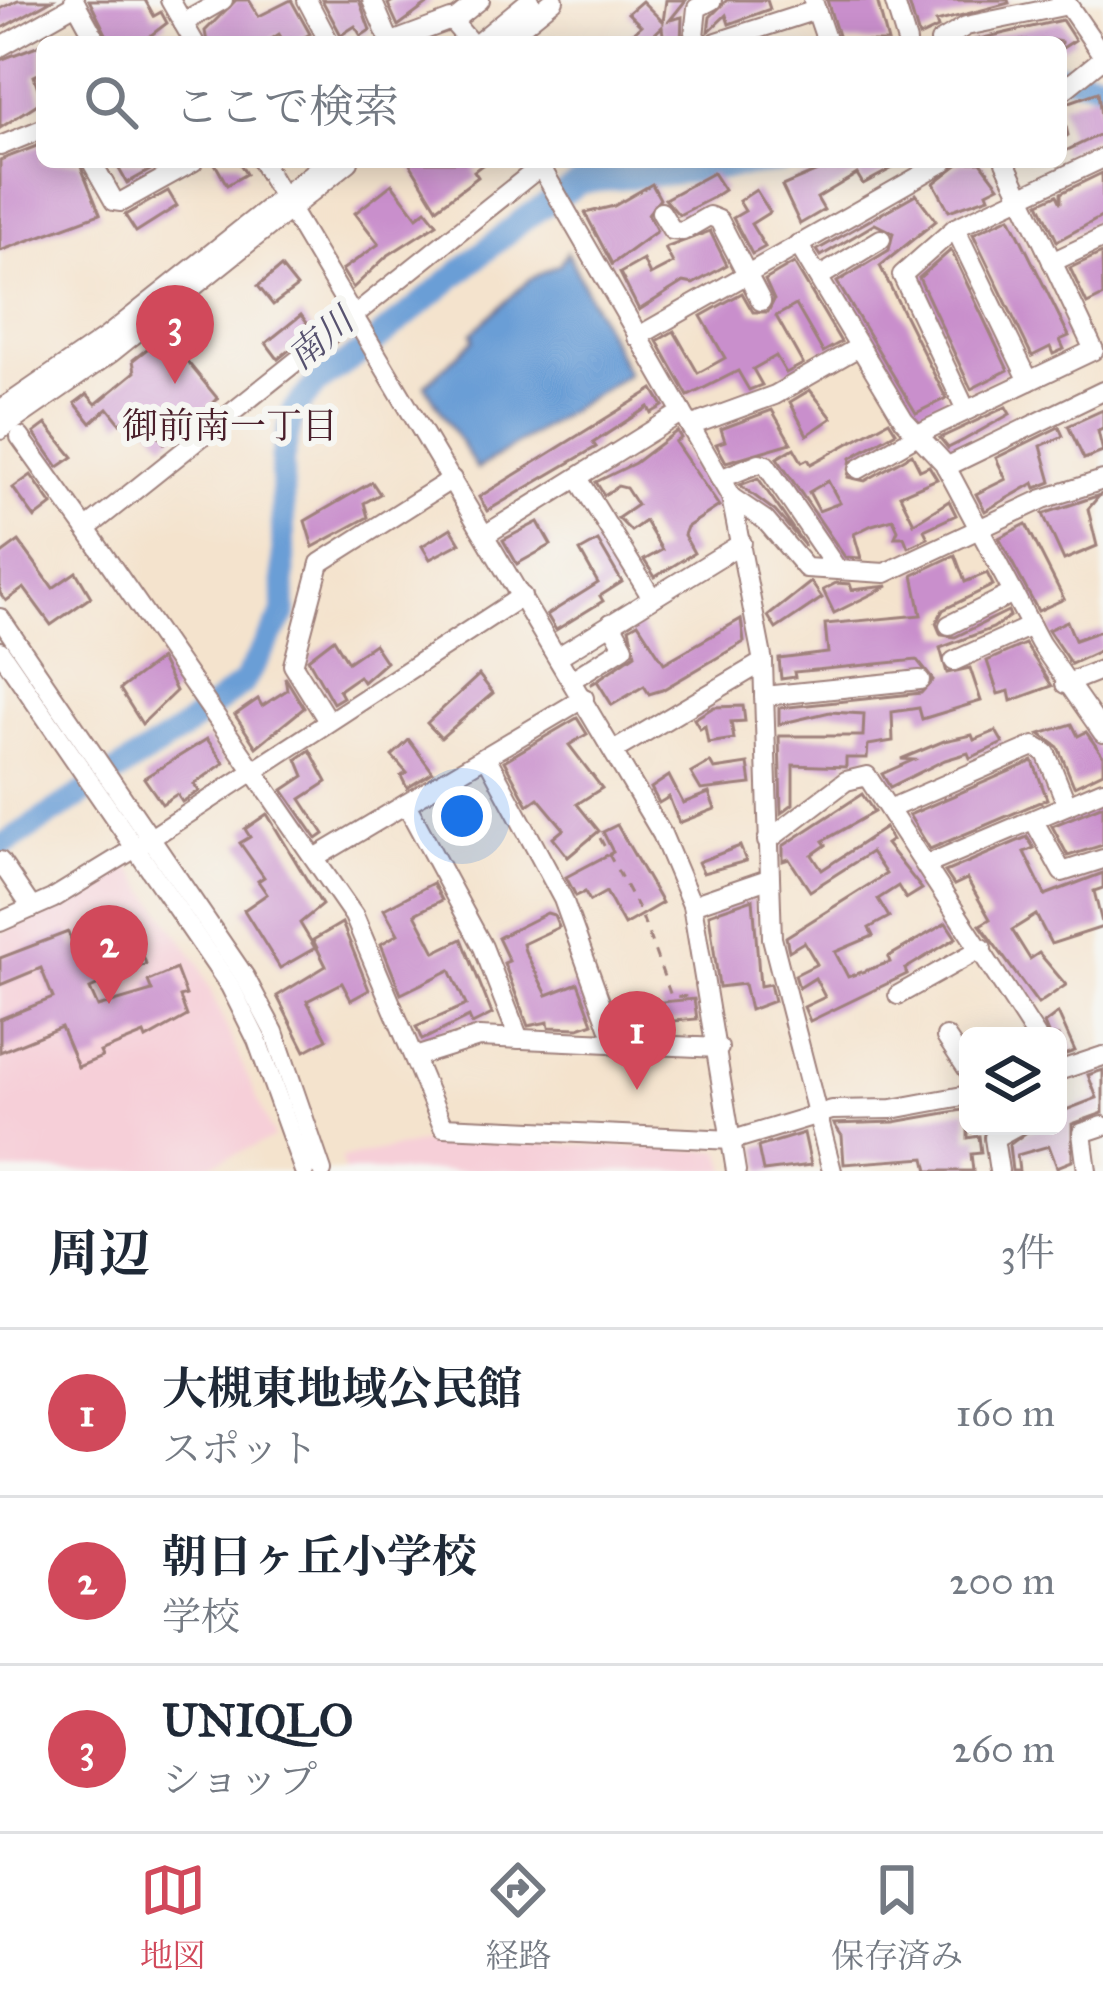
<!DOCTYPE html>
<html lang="ja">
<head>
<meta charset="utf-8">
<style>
	body { margin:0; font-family:"IM FELL Great Primer","Noto Serif JP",serif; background:#f2f2f3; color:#1f2937 }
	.controls { position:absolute; right:36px; bottom:36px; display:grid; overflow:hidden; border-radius:18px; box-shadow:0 6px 30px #0003 }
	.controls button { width:108px; height:108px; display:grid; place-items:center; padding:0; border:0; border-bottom:3px solid #e0e1e3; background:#fff; color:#1f2937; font:60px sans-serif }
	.you { position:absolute; left:462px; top:816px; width:42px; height:42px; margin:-30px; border:9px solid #fff; border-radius:50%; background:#1a73e8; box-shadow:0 0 0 18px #1a73e833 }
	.badge { display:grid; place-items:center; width:78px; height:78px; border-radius:50%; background:#d1495b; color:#fff; font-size:39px; font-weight:700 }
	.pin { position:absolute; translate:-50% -99px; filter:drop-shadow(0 3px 6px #0008) }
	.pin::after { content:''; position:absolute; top:63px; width:42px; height:36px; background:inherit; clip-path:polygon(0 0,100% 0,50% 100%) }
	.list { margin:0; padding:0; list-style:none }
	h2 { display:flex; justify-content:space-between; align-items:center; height:156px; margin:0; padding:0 48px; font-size:51px }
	h2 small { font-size:39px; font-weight:400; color:#747a83 }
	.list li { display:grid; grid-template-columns:78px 1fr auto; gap:36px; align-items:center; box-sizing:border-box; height:168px; padding:0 48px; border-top:3px solid #e0e1e3 }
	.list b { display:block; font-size:45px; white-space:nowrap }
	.list p { margin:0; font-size:39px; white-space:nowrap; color:#747a83 }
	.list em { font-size:39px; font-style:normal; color:#747a83 }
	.icon { flex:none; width:66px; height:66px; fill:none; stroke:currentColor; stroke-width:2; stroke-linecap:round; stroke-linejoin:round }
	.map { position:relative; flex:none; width:1103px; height:1171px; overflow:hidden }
	.search { position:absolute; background:#fff; box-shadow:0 6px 30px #0003; left:36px; right:36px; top:36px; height:132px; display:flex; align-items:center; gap:30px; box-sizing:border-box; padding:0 42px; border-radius:18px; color:#747a83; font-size:45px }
	.sheet { height:660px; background:#fff }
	nav { display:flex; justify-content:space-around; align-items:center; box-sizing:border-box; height:168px; border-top:3px solid #e0e1e3; background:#fff; font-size:33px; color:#747a83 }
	nav a { display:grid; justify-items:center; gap:6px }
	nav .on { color:#d1495b }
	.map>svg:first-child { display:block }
</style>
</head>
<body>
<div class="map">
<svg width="1103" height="1171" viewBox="0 0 1103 1171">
	<rect width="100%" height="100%" fill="#f6f6f2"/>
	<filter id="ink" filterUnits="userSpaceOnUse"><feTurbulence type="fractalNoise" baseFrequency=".00833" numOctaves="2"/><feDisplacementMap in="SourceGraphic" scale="24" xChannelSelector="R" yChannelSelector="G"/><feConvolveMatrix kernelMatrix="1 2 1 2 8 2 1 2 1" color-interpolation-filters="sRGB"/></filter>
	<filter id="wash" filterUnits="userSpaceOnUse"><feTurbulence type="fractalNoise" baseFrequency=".004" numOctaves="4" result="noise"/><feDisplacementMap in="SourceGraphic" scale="48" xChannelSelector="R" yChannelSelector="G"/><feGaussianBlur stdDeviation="2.7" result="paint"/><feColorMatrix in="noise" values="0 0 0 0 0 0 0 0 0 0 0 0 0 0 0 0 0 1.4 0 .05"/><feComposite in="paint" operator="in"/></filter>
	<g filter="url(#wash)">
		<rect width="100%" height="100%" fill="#f4e3cd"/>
		<g fill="#f6cfd8">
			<path d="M 122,865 L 130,867 L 199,964 L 274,1138 L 195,1171 L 0,1171 L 0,934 L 59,907 Z"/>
			<path d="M 436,1140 L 721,1151 L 727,1171 L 344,1171 L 341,1158 Z"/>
		</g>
		<path fill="#6b9ed6" stroke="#5a5e80" stroke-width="3" d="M 567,252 L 628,374 L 477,469 L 425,385 L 474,339 L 472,333 L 530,279 L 560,264 Z"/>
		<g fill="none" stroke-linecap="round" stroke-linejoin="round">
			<path stroke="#6b9ed6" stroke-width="4.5" d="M 520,209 L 525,218"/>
			<g stroke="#6b9ed6" stroke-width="24">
				<path d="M 1061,75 L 1103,83"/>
				<path d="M 0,847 L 179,732 L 243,683 L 284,614 L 282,460 L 293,411 L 318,382 L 362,352 L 525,218 L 581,182 L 780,162"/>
			</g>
		</g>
		<g id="blocks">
			<g fill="#c98fcc" fill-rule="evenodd">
				<path d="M 18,0 L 52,0 L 0,29 L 0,9 Z"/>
				<path d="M 89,0 L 145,0 L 154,16 L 161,12 L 167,23 L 142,42 L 110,42 Z"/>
				<path d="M 236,0 L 249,0 L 259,16 L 291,0 L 310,34 L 295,42 L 284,42 L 279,34 L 267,42 L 207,42 L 205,31 Z"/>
				<path d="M 322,0 L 359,0 L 370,30 L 361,36 L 355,26 L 341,35 Z"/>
				<path d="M 395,0 L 433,0 L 398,26 L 388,4 Z"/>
				<path d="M 666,0 L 686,0 L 670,20 L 682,17 L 681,42 L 664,42 L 662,27 L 646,42 L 623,42 L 641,26 L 628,13 L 642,1 L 663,22 Z"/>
				<path d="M 727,0 L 767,0 L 770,9 L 729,24 L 726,15 L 708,32 L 710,17 Z"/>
				<path d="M 827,0 L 877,0 L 888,42 L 840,42 Z"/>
				<path d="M 908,0 L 1008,0 L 1009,3 L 936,22 L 938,28 L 919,37 Z"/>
				<path d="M 1062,20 L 1075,40 L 1061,49 L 1061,42 L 1051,40 L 966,42 Z"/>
				<path d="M 42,44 L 42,72 L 34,76 L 42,101 L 0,128 L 0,60 Z"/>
				<path d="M 1098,92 L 1103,133 L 1061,153 L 1061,140 L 1068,135 L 1061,105 Z"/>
				<path d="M 42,144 L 42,162 L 79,162 L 100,214 L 0,251 L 0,160 Z"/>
				<path d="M 115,162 L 165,162 L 127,183 Z"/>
				<path d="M 214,162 L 239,162 L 246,174 L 227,185 Z"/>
				<path d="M 409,162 L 486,162 L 474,171 L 478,177 L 437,208 Z"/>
				<path d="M 838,162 L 904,162 L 863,184 L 857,174 L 817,198 L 824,210 L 800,224 L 782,186 Z"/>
				<path d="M 961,162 L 981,162 L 999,186 L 987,192 L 989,197 L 949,211 L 934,183 Z"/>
				<path d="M 713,173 L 724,190 L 712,198 L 679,215 L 665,199 Z"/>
				<path d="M 1102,173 L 1103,216 L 1057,241 L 1039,203 L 1057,195 L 1061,203 L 1061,193 Z"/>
				<path d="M 392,184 L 417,217 L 426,210 L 437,224 L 387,256 L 353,288 L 342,270 L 379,244 L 355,213 Z"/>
				<path d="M 652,184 L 660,199 L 648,214 L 657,231 L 612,264 L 585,213 L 614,206 Z"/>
				<path d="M 756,190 L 770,212 L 751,224 L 765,247 L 752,254 L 733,218 L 745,211 L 739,201 Z"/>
				<path d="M 168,191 L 177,206 L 136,232 L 125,215 Z"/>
				<path d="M 916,194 L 936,221 L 880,266 L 946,398 L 916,413 L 837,282 L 889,250 L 893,233 L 875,224 L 821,256 L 817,250 Z"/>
				<path d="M 1010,217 L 1069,336 L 1060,340 L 1064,349 L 1053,354 L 1050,347 L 1032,356 L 973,234 Z"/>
				<path d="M 710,231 L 727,265 L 693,284 L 683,282 L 639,310 L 620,273 L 643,260 L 650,275 L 673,263 L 665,248 Z"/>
				<path d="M 951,250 L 1008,370 L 971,389 L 919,278 Z"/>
				<path d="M 1102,253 L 1103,296 L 1087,304 L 1070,268 Z"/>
				<path d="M 794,263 L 841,342 L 823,352 L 796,305 L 776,316 L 803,364 L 786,373 L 776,356 L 753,369 L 762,385 L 749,390 L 738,371 L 688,396 L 657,341 L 674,331 L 698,373 L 725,358 L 701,316 L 742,293 L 753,312 L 768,312 L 774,300 L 765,280 Z"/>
				<path d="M 281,267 L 297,287 L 273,305 L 258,286 Z"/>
				<path d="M 301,315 L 313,331 L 278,359 L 266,343 Z"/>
				<path d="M 161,338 L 168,338 L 218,399 L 164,443 L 137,410 L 120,423 L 108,408 L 91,423 L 75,403 L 87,394 L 96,404 L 135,372 L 133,360 Z"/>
				<path d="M 653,389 L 663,406 L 651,413 L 648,407 L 593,443 L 596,447 L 487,511 L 479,497 Z"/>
				<path d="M 810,390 L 832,418 L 807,435 L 790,402 Z"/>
				<path d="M 1006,407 L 1010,414 L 964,440 L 948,448 L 940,438 Z"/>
				<path d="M 772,410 L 791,443 L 726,462 L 716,444 L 725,441 L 721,429 Z"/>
				<path d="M 1103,410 L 1103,429 L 1098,431 L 1103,452 L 1084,459 L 1068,426 Z"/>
				<path d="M 889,421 L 896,432 L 851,458 L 848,477 L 865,481 L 912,454 L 920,470 L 929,466 L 937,479 L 900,495 L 914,523 L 949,501 L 956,515 L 924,530 L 928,538 L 908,547 L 904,537 L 895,537 L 898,530 L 893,519 L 872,525 L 854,534 L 861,558 L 845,557 L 777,458 L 794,448 L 802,462 L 808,459 L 811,464 ZM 828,481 L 840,503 L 819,511 L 809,492 Z"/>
				<path d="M 46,424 L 73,457 L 58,467 L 34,433 Z"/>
				<path d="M 1059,427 L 1063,436 L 1041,446 L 1051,482 L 1036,488 L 1034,483 L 985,511 L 976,494 L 1006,479 L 996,458 Z"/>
				<path d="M 677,431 L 681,438 L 675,442 L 719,506 L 687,527 L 684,535 L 694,553 L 655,577 L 644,560 L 662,550 L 645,521 L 631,531 L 618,518 L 637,505 L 626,488 L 618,486 L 604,495 L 596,482 L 635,463 Z"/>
				<path d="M 31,475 L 52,505 L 35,518 L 13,488 Z"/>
				<path d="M 758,478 L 805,546 L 775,511 L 740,485 Z"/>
				<path d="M 372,482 L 380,494 L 364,503 L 368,517 L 313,547 L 305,521 Z"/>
				<path d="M 1100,495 L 1088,509 L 1097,546 L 1064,560 L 1043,514 Z"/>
				<path d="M 538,522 L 551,545 L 517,564 L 503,540 Z"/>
				<path d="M 1026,524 L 1064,599 L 1038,611 L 999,538 Z"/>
				<path d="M 451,528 L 460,543 L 430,559 L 422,546 Z"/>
				<path d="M 19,541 L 53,588 L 76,572 L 91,597 L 51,625 L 24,588 L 6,601 L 0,593 L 0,555 Z"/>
				<path d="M 598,541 L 622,582 L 600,596 L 603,601 L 556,630 L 547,615 L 598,583 L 580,551 Z"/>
				<path d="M 955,555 L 965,582 L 987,573 L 993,585 L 943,610 L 936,623 L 941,635 L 955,637 L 1008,611 L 1010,616 L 993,628 L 940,648 L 947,673 L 970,668 L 981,701 L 922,719 L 919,708 L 892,712 L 893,741 L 868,745 L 867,758 L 846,758 L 846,767 L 793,765 L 793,804 L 781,813 L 779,736 L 863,736 L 864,714 L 830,712 L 779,724 L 779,708 L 921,693 L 933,680 L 917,660 L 794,672 L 795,677 L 781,679 L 779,659 L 828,653 L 825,624 L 921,615 L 913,575 Z"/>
				<path d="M 811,582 L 822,598 L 776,629 L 768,616 Z"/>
				<path d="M 836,583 L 850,584 L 852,590 L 888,586 L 834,613 L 823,590 Z"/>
				<path d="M 741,619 L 744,642 L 662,690 L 649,694 L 644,686 L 612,705 L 597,681 L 590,685 L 635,654 L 629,628 L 638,623 L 664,663 Z"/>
				<path d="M 1067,621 L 1075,640 L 1103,630 L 1103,649 L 1071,664 L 1048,630 Z"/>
				<path d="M 334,639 L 348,662 L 374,644 L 386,662 L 363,682 L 359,676 L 339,690 L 343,697 L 333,703 L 308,659 Z"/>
				<path d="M 1025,644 L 1052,686 L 1011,701 L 1009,691 L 998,694 L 987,661 Z"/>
				<path d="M 160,659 L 176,691 L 142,724 L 120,689 Z"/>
				<path d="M 479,675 L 493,693 L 441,738 L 427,723 Z"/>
				<path d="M 285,677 L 304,708 L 256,747 L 235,715 L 258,699 L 262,706 L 287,690 Z"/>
				<path d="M 743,706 L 745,721 L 731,722 L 734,739 L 708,743 L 705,726 L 700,729 L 694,719 L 714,707 Z"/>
				<path d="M 577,718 L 587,734 L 569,745 L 602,788 L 577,804 L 599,831 L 568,857 L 553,838 L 564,829 L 538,798 L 528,805 L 504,761 Z"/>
				<path d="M 1072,724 L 1078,736 L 1086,732 L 1103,756 L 1103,772 L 1074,786 L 1058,747 L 1040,734 Z"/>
				<path d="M 996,731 L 1003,743 L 970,758 L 968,753 L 945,760 L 890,787 L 882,774 L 913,760 L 901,759 L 944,741 L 972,735 L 974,740 Z"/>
				<path d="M 207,739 L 224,763 L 194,784 L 199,791 L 182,802 L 177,794 L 162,804 L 144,778 Z"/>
				<path d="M 409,740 L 433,772 L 407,788 L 401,776 L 407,773 L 392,756 Z"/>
				<path d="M 310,750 L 327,782 L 301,799 L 324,834 L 317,839 L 283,790 L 304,776 L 297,759 Z"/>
				<path d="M 1033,761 L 1047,799 L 930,849 L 909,815 Z"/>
				<path d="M 710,762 L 714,769 L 748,764 L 751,784 L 701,790 L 691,773 Z"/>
				<path d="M 669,776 L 683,803 L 709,793 L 715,809 L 679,823 L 669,797 L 659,803 L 651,788 Z"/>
				<path d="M 862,794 L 874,812 L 823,841 L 826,845 L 812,855 L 822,870 L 885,828 L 892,840 L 886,844 L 922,889 L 906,899 L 898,886 L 878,899 L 889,917 L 869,928 L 873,936 L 835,952 L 848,977 L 890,962 L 888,957 L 946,923 L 956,938 L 905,969 L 907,974 L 810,1021 L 804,1007 L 825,997 L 815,978 L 799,988 L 795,975 L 817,964 L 804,942 L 789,951 L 786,937 L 886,874 L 871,852 L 810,891 L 789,859 L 783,861 L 783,846 Z"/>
				<path d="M 1103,805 L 1103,845 L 1068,856 L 1052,826 Z"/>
				<path d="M 267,814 L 322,905 L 300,923 L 315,948 L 280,968 L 244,910 L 267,894 L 258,881 L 264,877 L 240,843 L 250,837 L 245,829 Z"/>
				<path d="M 617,825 L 662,903 L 624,925 L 606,892 L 590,901 L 585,892 L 576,896 L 566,877 L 613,852 L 603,832 Z"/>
				<path d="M 1027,837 L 1034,848 L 1024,852 L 1045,895 L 1103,873 L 1103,888 L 1094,891 L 1103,927 L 1051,944 L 1036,915 L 1012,930 L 1030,959 L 1039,953 L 1066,985 L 1038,1004 L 980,925 L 990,919 L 967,879 L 954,885 L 945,872 Z"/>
				<path d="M 740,846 L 746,861 L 703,873 L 698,862 Z"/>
				<path d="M 433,883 L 442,900 L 415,914 L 435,952 L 462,939 L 492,1014 L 472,1024 L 469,1017 L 422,1040 L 416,1027 L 466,1005 L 450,970 L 401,994 L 381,944 L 398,934 L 384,909 Z"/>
				<path d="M 753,899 L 760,986 L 770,984 L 774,1001 L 750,1010 L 744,984 L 719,987 L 709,914 Z"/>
				<path d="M 547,913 L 554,915 L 559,927 L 523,944 L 525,951 L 547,995 L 578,983 L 593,1023 L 579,1028 L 549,1027 L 548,1022 L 528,1026 L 504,963 L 509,961 L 498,938 Z"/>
				<path d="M 342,923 L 369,990 L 351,1000 L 342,983 L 307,1001 L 327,1039 L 305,1051 L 277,996 L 326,966 L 313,940 Z"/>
				<path d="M 68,932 L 75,949 L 107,936 L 111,946 L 135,936 L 143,955 L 146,964 L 90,989 L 98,1007 L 152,991 L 148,981 L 176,969 L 186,995 L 180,997 L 187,1016 L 146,1039 L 144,1034 L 100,1052 L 102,1057 L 78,1067 L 61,1027 L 0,1052 L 0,1019 L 53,998 L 41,968 L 0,985 L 0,958 Z"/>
				<path d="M 694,999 L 697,1019 L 663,1022 L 661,1002 Z"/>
				<path d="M 1058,1013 L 1075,1051 L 1058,1057 L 1058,1036 L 1049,1036 L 1044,1024 Z"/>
				<path d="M 1103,1070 L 1103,1113 L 1072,1124 L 1072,1161 L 1057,1167 L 1049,1146 L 1017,1155 L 1019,1171 L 1012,1171 L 1009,1145 L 1028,1131 L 1058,1126 L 1058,1113 L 1097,1098 L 1088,1075 Z"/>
				<path d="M 968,1109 L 968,1138 L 979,1136 L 981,1153 L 971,1154 L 973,1171 L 928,1171 L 925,1158 L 844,1164 L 842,1136 L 834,1124 L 894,1122 Z"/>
				<path d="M 804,1133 L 811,1165 L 763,1171 L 758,1147 Z"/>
			</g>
		</g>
	</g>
	<g filter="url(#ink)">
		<use href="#blocks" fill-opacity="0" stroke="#9f817c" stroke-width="3"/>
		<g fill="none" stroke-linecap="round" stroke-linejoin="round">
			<defs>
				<g id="minor">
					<path d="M 74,0 L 97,42"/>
					<path d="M 170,0 L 194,42"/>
					<path d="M 307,0 L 329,42"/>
					<path d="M 372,0 L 390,42"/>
					<path d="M 894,0 L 907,42"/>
					<path d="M 813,1 L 827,42"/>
					<path d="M 455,20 L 480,0"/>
					<path d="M 183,23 L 223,0"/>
					<path d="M 392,42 L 451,20 L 470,42"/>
					<path d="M 479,42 L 530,0"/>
					<path d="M 502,42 L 554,0"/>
					<path d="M 699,42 L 694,36 L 697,8 L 712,0"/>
					<path d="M 717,42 L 816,10"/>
					<path d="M 940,42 L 966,26 L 1068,5 L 1103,56"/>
					<path d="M 0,47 L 76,4"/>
					<path d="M 1061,92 L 1103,58"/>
					<path d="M 0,146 L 42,129"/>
					<path d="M 92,162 L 114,201 L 121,202 L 193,162"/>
					<path d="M 262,162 L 662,834 L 692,905 L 736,1171"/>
					<path d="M 538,162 L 731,497 L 763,662 L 772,938 L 832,1171"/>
					<path d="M 546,162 L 86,529 L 354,916 L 443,1127 L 733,1140 L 832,1110 L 892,1109 L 968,1095"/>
					<path d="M 661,212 L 672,230 L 683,231 L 709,216 L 719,220 L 761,301"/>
					<path d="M 955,228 L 1029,381"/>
					<path d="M 798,244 L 904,420 L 944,463 L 1040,643 L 1103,733"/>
					<path d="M 1052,262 L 1103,238"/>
					<path d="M 819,277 L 881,239"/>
					<path d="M 637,337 L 944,162"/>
					<path d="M 0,410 L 106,337 L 326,162"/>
					<path d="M 966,410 L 902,275 L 955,228 L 1103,158"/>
					<path d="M 690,426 L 775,395 L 857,348"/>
					<path d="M 0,430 L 111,353 L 349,162"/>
					<path d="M 20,437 L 86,529"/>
					<path d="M 946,467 L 1103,391"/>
					<path d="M 859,469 L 926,430 L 1094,350 L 1005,162"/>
					<path d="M 578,478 L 652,598"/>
					<path d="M 720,479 L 759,463 L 766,465 L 837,569"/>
					<path d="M 731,497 L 765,520 L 806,568 L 885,573 L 1043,499 L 1103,480"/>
					<path d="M 485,535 L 682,412"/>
					<path d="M 0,618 L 245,977 L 274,1032 L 322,1171"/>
					<path d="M 949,625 L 1013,593"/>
					<path d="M 0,651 L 230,986 L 257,1040 L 304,1171"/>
					<path d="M 559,656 L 742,543"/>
					<path d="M 954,661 L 1031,626"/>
					<path d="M 573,679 L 624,647 L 611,623"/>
					<path d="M 1065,684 L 1103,669"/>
					<path d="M 764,696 L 920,680"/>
					<path d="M 328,721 L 293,665 L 320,563 L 452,479"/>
					<path d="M 615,750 L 763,662"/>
					<path d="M 487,758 L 563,899 L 616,1046"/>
					<path d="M 406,804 L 483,947 L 519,1039"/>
					<path d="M 889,809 L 1034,746 L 1046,753 L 1067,805"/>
					<path d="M 1034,821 L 1062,872 L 1103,859"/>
					<path d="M 767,841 L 846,781 L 867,776 L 1036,1036"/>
					<path d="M 315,858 L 584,698"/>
					<path d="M 0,861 L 32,908"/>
					<path d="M 926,865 L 1103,790"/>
					<path d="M 692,905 L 768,879"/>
					<path d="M 0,922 L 52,899 L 137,847 L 522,596"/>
					<path d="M 898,995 L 982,948"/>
					<path d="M 946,1037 L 968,1070"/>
					<path d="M 415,1057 L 479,1037 L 719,1048"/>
					<path d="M 1058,1071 L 1103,1056"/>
					<path d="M 999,1171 L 994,1138 L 1016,1126"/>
					<path d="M 1087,1171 L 1082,1133 L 1103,1126"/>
				</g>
			</defs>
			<use href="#minor" stroke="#9f817c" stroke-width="22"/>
			<path stroke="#9f817c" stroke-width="3" stroke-dasharray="9 9" stroke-linecap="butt" d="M 600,838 L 641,914 L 671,996 L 694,997"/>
			<use href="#minor" stroke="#fff" stroke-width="18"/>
		</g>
	</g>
	<g text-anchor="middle" stroke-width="12" stroke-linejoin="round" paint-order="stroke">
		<g font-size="36" font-style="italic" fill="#57526f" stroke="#f6f6f2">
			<text transform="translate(320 338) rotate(-40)" y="13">南川</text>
		</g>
		<g font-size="36" fill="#4a1f2b" stroke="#f6f6f2">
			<text x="230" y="438">御前南一丁目</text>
		</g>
	</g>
</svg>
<div class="controls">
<button><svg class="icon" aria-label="layers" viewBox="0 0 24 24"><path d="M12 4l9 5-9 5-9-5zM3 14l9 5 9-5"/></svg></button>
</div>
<div class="you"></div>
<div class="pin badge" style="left:637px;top:1090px">1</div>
<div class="pin badge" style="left:109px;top:1004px">2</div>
<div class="pin badge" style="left:175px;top:384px">3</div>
<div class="search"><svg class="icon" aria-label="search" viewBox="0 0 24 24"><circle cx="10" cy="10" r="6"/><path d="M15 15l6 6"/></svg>ここで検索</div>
</div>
<section class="sheet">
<h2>周辺<small>3件</small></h2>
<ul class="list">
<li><span class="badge">1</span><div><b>大槻東地域公民館</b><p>スポット</p></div><em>160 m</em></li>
<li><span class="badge">2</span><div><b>朝日ヶ丘小学校</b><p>学校</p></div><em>200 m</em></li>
<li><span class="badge">3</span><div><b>UNIQLO</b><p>ショップ</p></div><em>260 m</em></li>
</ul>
</section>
<nav>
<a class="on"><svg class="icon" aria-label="map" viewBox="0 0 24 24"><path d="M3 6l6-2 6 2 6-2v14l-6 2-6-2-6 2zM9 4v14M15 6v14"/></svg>地図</a>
<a><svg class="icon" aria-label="directions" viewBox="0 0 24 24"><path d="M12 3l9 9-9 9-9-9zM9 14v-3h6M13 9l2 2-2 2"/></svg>経路</a>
<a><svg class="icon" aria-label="saved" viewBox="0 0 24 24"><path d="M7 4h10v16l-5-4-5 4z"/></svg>保存済み</a>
</nav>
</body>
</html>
